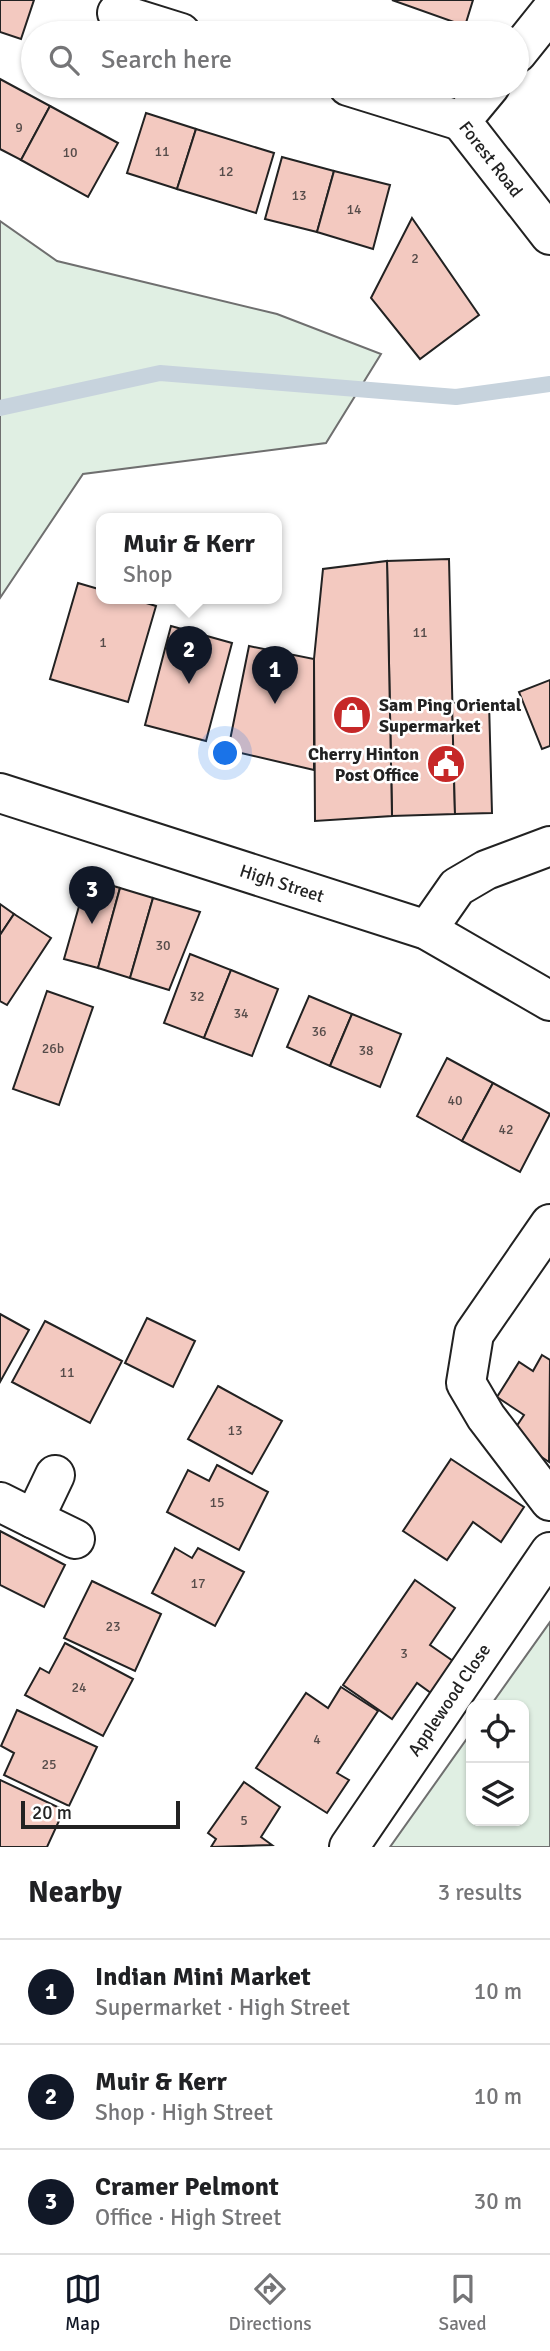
<!DOCTYPE html>
<html lang="en">
<head>
<meta charset="utf-8">
<style>
	body { margin:0; font-family:Signika,sans-serif; background:#f2f2f2; color:#202124 }
	.controls { position:absolute; right:21px; bottom:21px; display:grid; overflow:hidden; border-radius:14px; box-shadow:0 2px 5px #0004 }
	.controls button { width:63px; height:63px; display:grid; place-items:center; padding:0; border:0; border-bottom:2px solid #e0e0e0; background:#fff; color:#202124; font:35px sans-serif }
	.scale { position:absolute; left:21px; bottom:18px; width:159px; box-sizing:border-box; padding-left:7px; border:4px solid #222; border-top:0; font-size:19px; line-height:24px; white-space:nowrap; color:#222; -webkit-text-stroke:5px #fff; paint-order:stroke }
	.you { position:absolute; left:226px; top:754px; width:24px; height:24px; margin:-18px; border:5px solid #fff; border-radius:50%; background:#1a73e8; box-shadow:0 0 0 10px #1a73e833 }
	.badge { display:grid; place-items:center; width:46px; height:46px; border-radius:50%; background:#111827; color:#fff; font-size:23px; font-weight:700 }
	.pin { position:absolute; translate:-50% -58px; filter:drop-shadow(0 2px 4px #0008) }
	.pin::after { content:''; position:absolute; top:37px; width:24px; height:21px; background:inherit; clip-path:polygon(0 0,100% 0,50% 100%) }
	.popup { position:absolute; left:96px; top:513px; width:186px; height:91px; box-sizing:border-box; display:grid; place-content:center; border-radius:14px; background:#fff; filter:drop-shadow(0 2px 5px #0005); font-size:23px; white-space:nowrap; color:#757577 }
	.popup b { font-size:26px; color:#202124 }
	.popup::after { content:''; position:absolute; left:50%; top:100%; margin-left:-14px; border:14px solid transparent; border-top-color:#fff }
	.list { margin:0; padding:0; list-style:none }
	h2 { display:flex; justify-content:space-between; align-items:center; height:91px; margin:0; padding:0 28px; font-size:30px }
	h2 small { font-size:23px; font-weight:400; color:#757577 }
	.list li { display:grid; grid-template-columns:46px 1fr auto; gap:21px; align-items:center; box-sizing:border-box; height:105px; padding:0 28px; border-top:2px solid #e0e0e0 }
	.list b { display:block; font-size:26px; white-space:nowrap }
	.list p { margin:0; font-size:23px; white-space:nowrap; color:#757577 }
	.list em { font-size:23px; font-style:normal; color:#757577 }
	.icon { flex:none; width:38px; height:38px; fill:none; stroke:currentColor; stroke-width:2; stroke-linecap:round; stroke-linejoin:round }
	.map { position:relative; flex:none; width:550px; height:1847px; overflow:hidden }
	.search { position:absolute; background:#fff; box-shadow:0 2px 5px #0004; left:21px; right:21px; top:21px; height:77px; display:flex; align-items:center; gap:18px; box-sizing:border-box; padding:0 24px; border-radius:38px; color:#757577; font-size:26px }
	.sheet { height:406px; background:#fff }
	nav { display:flex; justify-content:space-around; align-items:center; box-sizing:border-box; height:98px; border-top:2px solid #e0e0e0; background:#fff; font-size:19px; color:#757577 }
	nav a { display:grid; justify-items:center; gap:4px }
	nav .on { color:#111827 }
	.map>svg:first-child { display:block }
</style>
</head>
<body>
<div class="map">
<svg width="550" height="1847" viewBox="0 0 550 1847">
	<rect width="100%" height="100%" fill="#fff"/>
	<g fill="#e0efe3" stroke="#6f6f6f" stroke-width="2">
		<path d="M 0,221 L 57,261 L 277,314 L 381,354 L 326,443 L 83,474 L 0,598 Z"/>
		<path d="M 550,1622 L 550,1847 L 390,1847 L 471,1733 L 471,1821 L 524,1821 L 524,1705 L 491,1705 Z"/>
	</g>
	<g fill="none" stroke-linecap="round" stroke-linejoin="round">
		<path stroke="#c7d3dd" stroke-width="16" d="M 0,408 L 160,373 L 456,397 L 550,384"/>
	</g>
	<g fill="#f3c9c0" stroke="#222" stroke-width="2">
		<path d="M 0,0 L 34,0 L 21,39 L 0,32 Z"/>
		<path d="M 392,0 L 473,0 L 465,26 Z"/>
		<path d="M 0,79 L 50,106 L 21,160 L 0,149 Z"/>
		<path d="M 50,106 L 118,143 L 88,197 L 21,160 Z"/>
		<path d="M 146,113 L 196,129 L 177,189 L 127,173 Z"/>
		<path d="M 196,129 L 274,153 L 256,213 L 177,189 Z"/>
		<path d="M 282,157 L 334,171 L 317,232 L 265,219 Z"/>
		<path d="M 334,171 L 390,185 L 373,249 L 317,232 Z"/>
		<path d="M 412,218 L 479,315 L 420,359 L 371,298 Z"/>
		<path d="M 449,559 L 455,814 L 392,816 L 387,561 Z"/>
		<path d="M 387,561 L 392,816 L 315,821 L 314,659 L 323,569 Z"/>
		<path d="M 78,583 L 102,590 L 102,598 L 130,598 L 156,606 L 128,702 L 50,679 Z"/>
		<path d="M 171,626 L 232,643 L 206,741 L 145,725 Z"/>
		<path d="M 249,646 L 314,659 L 314,770 L 228,750 Z"/>
		<path d="M 550,680 L 550,746 L 542,749 L 519,692 Z"/>
		<path d="M 489,702 L 492,813 L 455,814 L 452,703 Z"/>
		<path d="M 87,878 L 120,888 L 98,968 L 64,959 Z"/>
		<path d="M 120,888 L 153,898 L 130,978 L 98,968 Z"/>
		<path d="M 153,898 L 200,912 L 169,990 L 130,978 Z"/>
		<path d="M 0,904 L 14,914 L 0,935 Z"/>
		<path d="M 14,914 L 51,938 L 7,1005 L 0,1001 L 0,935 Z"/>
		<path d="M 190,954 L 231,970 L 204,1038 L 164,1023 Z"/>
		<path d="M 231,970 L 278,989 L 252,1056 L 204,1038 Z"/>
		<path d="M 47,991 L 93,1007 L 59,1105 L 13,1089 Z"/>
		<path d="M 309,996 L 352,1014 L 330,1066 L 287,1047 Z"/>
		<path d="M 352,1014 L 401,1034 L 380,1087 L 330,1066 Z"/>
		<path d="M 447,1058 L 493,1083 L 462,1141 L 417,1116 Z"/>
		<path d="M 493,1083 L 550,1114 L 520,1172 L 462,1141 Z"/>
		<path d="M 0,1314 L 29,1330 L 0,1382 Z"/>
		<path d="M 147,1318 L 195,1341 L 173,1387 L 125,1363 Z"/>
		<path d="M 45,1321 L 122,1361 L 90,1423 L 12,1382 Z"/>
		<path d="M 542,1355 L 550,1360 L 549,1462 L 510,1436 L 524,1415 L 497,1397 L 519,1362 L 533,1371 Z"/>
		<path d="M 218,1386 L 282,1421 L 252,1474 L 188,1439 Z"/>
		<path d="M 451,1459 L 524,1507 L 501,1542 L 473,1522 L 447,1560 L 403,1531 Z"/>
		<path d="M 217,1465 L 268,1492 L 239,1550 L 167,1512 L 188,1470 L 209,1481 Z"/>
		<path d="M 0,1531 L 65,1565 L 44,1607 L 0,1585 Z"/>
		<path d="M 175,1548 L 192,1558 L 198,1548 L 244,1572 L 215,1626 L 152,1593 Z"/>
		<path d="M 415,1580 L 455,1608 L 430,1645 L 453,1661 L 431,1693 L 417,1683 L 392,1719 L 343,1685 Z"/>
		<path d="M 92,1581 L 161,1614 L 135,1671 L 64,1638 Z"/>
		<path d="M 65,1643 L 133,1679 L 103,1736 L 25,1695 L 40,1668 L 49,1673 Z"/>
		<path d="M 341,1687 L 378,1711 L 337,1773 L 349,1780 L 327,1813 L 256,1768 L 306,1693 L 328,1708 Z"/>
		<path d="M 17,1710 L 97,1747 L 69,1806 L 4,1775 L 14,1753 L 1,1746 Z"/>
		<path d="M 0,1780 L 64,1810 L 47,1847 L 0,1847 Z"/>
		<path d="M 244,1782 L 280,1807 L 261,1837 L 272,1845 L 211,1847 L 216,1839 L 208,1833 Z"/>
	</g>
	<g fill="none" stroke-linecap="round" stroke-linejoin="round">
		<defs>
			<g id="minor">
				<path d="M 117,13 L 181,33"/>
				<path d="M 517,53 L 550,12"/>
				<path d="M 348,86 L 461,121"/>
				<path id="s1" d="M 490,86 L 461,121 L 550,235"/>
				<path d="M 427,930 L 457,887 L 486,870 L 550,846"/>
				<path d="M 550,1224 L 474,1334 L 466,1383 L 486,1417 L 550,1501"/>
				<path d="M 55,1475 L 34,1519 L 75,1539"/>
				<path d="M 0,1502 L 34,1519"/>
				<path id="s2" d="M 349,1847 L 550,1552"/>
			</g>
			<g id="tertiary">
				<path id="s3" d="M 0,793 L 427,930 L 550,1001"/>
			</g>
		</defs>
		<use href="#minor" stroke="#222" stroke-width="42"/>
		<use href="#tertiary" stroke="#222" stroke-width="42"/>
		<use href="#minor" stroke="#fff" stroke-width="38"/>
		<use href="#tertiary" stroke="#fff" stroke-width="38"/>
	</g>
	<defs>
		<symbol id="shop-disc" viewBox="-11 -11 22 22"><circle r="9.5" fill="#c62828" stroke="#fff"/><path d="M-5-2.5h2.3a2.7 3.5 0 0 1 5.4 0H5L5.5 6h-11ZM-1.5-2.5h3a1.5 2.3 0 0 0-3 0Z" fill="#fff"/></symbol>
		<symbol id="civic-disc" viewBox="-11 -11 22 22"><circle r="9.5" fill="#c62828" stroke="#fff"/><path d="M-.6-6.5H3V-4.5H.6V-3L4-1V1h2V6H-6V1h2V-1L-.6-3ZM-1.2 2.5V6h2.4V2.5Z" fill="#fff"/></symbol>
	</defs>
	<g fill-rule="evenodd">
		<use href="#shop-disc" x="330" y="693" width="44" height="44"/>
		<use href="#civic-disc" x="424" y="742" width="44" height="44"/>
	</g>
	<g text-anchor="middle" stroke-width="5" stroke-linejoin="round" paint-order="stroke">
		<g font-size="14" fill="#564c4a">
			<text x="19" y="132">9</text>
			<text x="162" y="156">11</text>
			<text x="70" y="157">10</text>
			<text x="226" y="176">12</text>
			<text x="299" y="200">13</text>
			<text x="354" y="214">14</text>
			<text x="415" y="263">2</text>
			<text x="420" y="637">11</text>
			<text x="103" y="647">1</text>
			<text x="163" y="950">30</text>
			<text x="197" y="1001">32</text>
			<text x="241" y="1018">34</text>
			<text x="319" y="1036">36</text>
			<text x="53" y="1053">26b</text>
			<text x="366" y="1055">38</text>
			<text x="455" y="1105">40</text>
			<text x="506" y="1134">42</text>
			<text x="67" y="1377">11</text>
			<text x="235" y="1435">13</text>
			<text x="217" y="1507">15</text>
			<text x="198" y="1588">17</text>
			<text x="113" y="1631">23</text>
			<text x="404" y="1658">3</text>
			<text x="79" y="1692">24</text>
			<text x="317" y="1744">4</text>
			<text x="49" y="1769">25</text>
			<text x="244" y="1825">5</text>
		</g>
		<g font-size="18" fill="#222" stroke="#fff">
			<text dy="6" stroke="none"><textPath href="#s1" startOffset="94">Forest Road</textPath></text>
			<text dy="6" stroke="none"><textPath href="#s3" startOffset="296">High Street</textPath></text>
			<text dy="6" stroke="none"><textPath href="#s2" startOffset="178">Applewood Close</textPath></text>
		</g>
		<g font-size="18" font-weight="bold" fill="#222" stroke="#fff" text-anchor="start">
			<text x="379" y="711">Sam Ping Oriental<tspan x="379" dy="21">Supermarket</tspan></text>
			<text x="419" y="760" text-anchor="end">Cherry Hinton<tspan x="419" dy="21">Post Office</tspan></text>
		</g>
	</g>
</svg>
<div class="controls">
<button><svg class="icon" aria-label="locate" viewBox="0 0 24 24"><circle cx="12" cy="12" r="6"/><path d="M12 2v4M12 18v4M2 12h4M18 12h4"/></svg></button>
<button><svg class="icon" aria-label="layers" viewBox="0 0 24 24"><path d="M12 4l9 5-9 5-9-5zM3 14l9 5 9-5"/></svg></button>
</div>
<div class="scale">20 m</div>
<div class="you"></div>
<div class="pin badge" style="left:275px;top:704px">1</div>
<div class="pin badge" style="left:189px;top:684px">2</div>
<div class="popup"><b>Muir &amp; Kerr</b>Shop</div>
<div class="pin badge" style="left:92px;top:924px">3</div>
<div class="search"><svg class="icon" aria-label="search" viewBox="0 0 24 24"><circle cx="10" cy="10" r="6"/><path d="M15 15l6 6"/></svg>Search here</div>
</div>
<section class="sheet">
<h2>Nearby<small>3 results</small></h2>
<ul class="list">
<li><span class="badge">1</span><div><b>Indian Mini Market</b><p>Supermarket · High Street</p></div><em>10 m</em></li>
<li><span class="badge">2</span><div><b>Muir &amp; Kerr</b><p>Shop · High Street</p></div><em>10 m</em></li>
<li><span class="badge">3</span><div><b>Cramer Pelmont</b><p>Office · High Street</p></div><em>30 m</em></li>
</ul>
</section>
<nav>
<a class="on"><svg class="icon" aria-label="map" viewBox="0 0 24 24"><path d="M3 6l6-2 6 2 6-2v14l-6 2-6-2-6 2zM9 4v14M15 6v14"/></svg>Map</a>
<a><svg class="icon" aria-label="directions" viewBox="0 0 24 24"><path d="M12 3l9 9-9 9-9-9zM9 14v-3h6M13 9l2 2-2 2"/></svg>Directions</a>
<a><svg class="icon" aria-label="saved" viewBox="0 0 24 24"><path d="M7 4h10v16l-5-4-5 4z"/></svg>Saved</a>
</nav>
</body>
</html>
